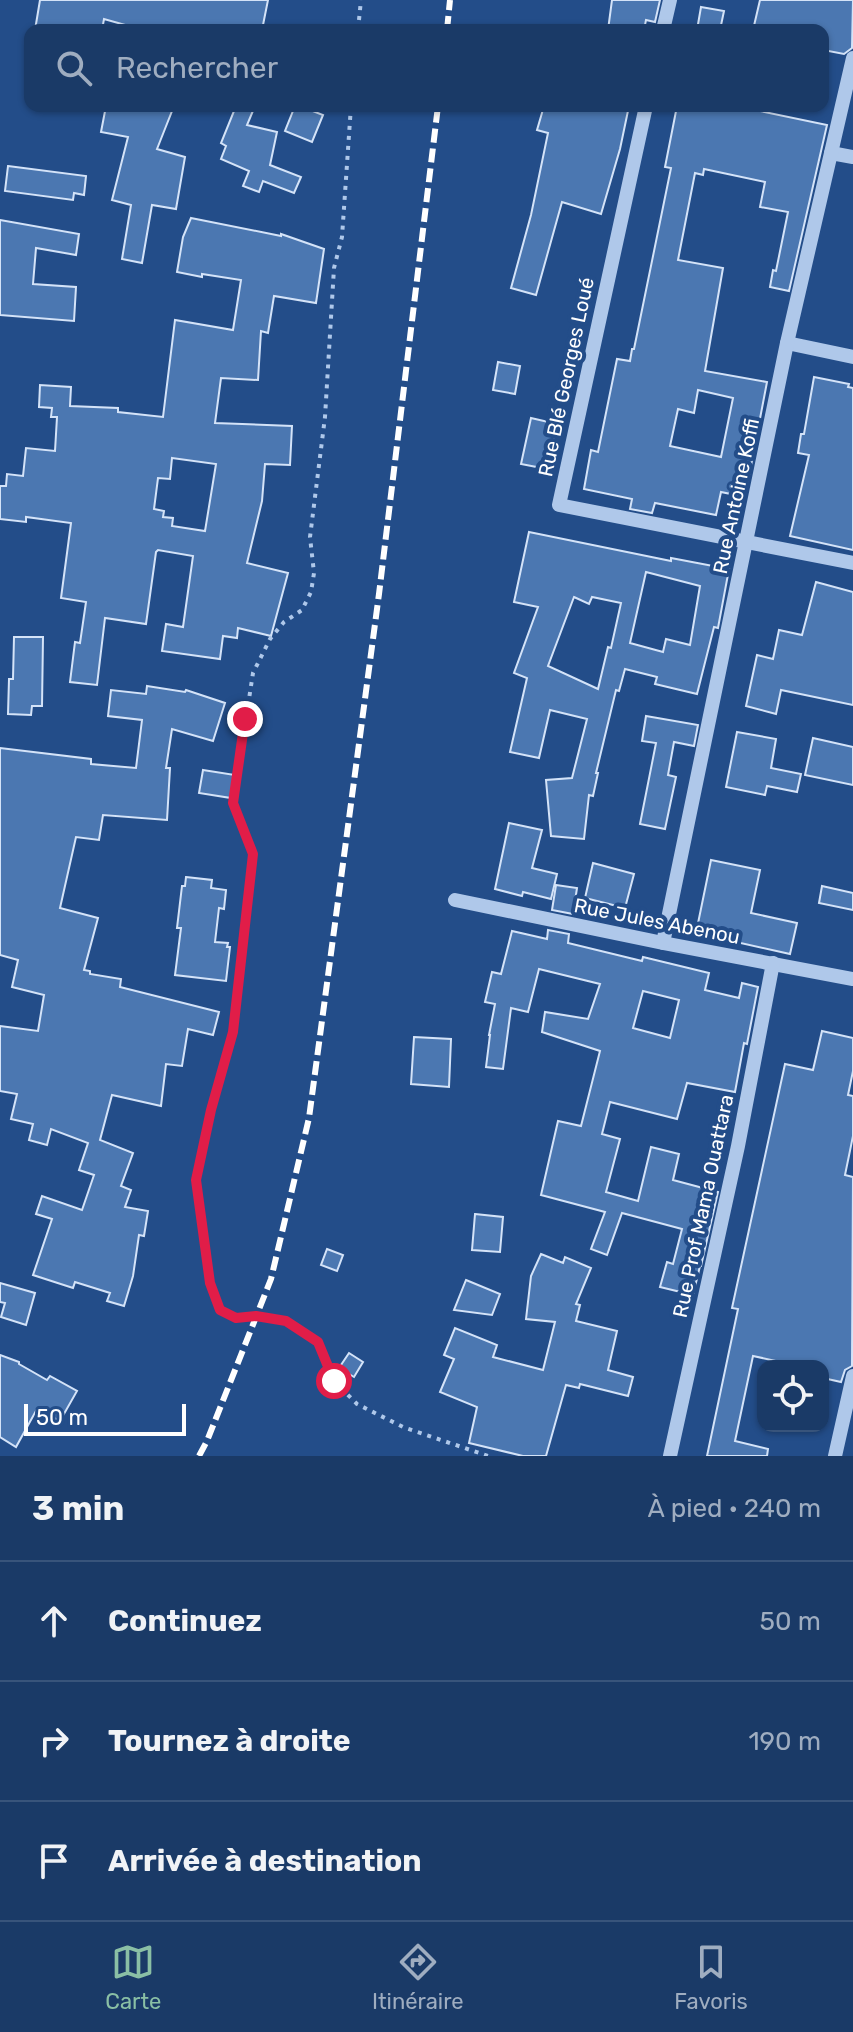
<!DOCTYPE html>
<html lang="fr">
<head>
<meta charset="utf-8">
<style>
	body { margin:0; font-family:Rubik,sans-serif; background:#23416d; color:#f1f3f6 }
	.controls { position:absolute; right:24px; bottom:24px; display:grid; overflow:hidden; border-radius:16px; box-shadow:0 2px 6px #0004 }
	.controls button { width:72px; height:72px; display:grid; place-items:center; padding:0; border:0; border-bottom:2px solid #38547b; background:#1a3a67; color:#f1f3f6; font:40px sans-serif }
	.scale { position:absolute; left:24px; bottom:20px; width:162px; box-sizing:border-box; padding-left:8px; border:4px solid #fff; border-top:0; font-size:22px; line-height:28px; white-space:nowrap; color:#fff; -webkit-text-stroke:6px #234d89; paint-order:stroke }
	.stop { position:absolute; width:24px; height:24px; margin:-18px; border:6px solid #e11d48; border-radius:50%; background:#fff }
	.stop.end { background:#e11d48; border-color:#fff; box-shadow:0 2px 8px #0008 }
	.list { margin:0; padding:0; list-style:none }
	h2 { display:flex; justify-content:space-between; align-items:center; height:104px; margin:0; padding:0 32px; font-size:34px }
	h2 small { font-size:26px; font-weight:400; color:#9fadc0 }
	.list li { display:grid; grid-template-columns:52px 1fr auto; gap:24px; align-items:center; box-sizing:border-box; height:120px; padding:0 32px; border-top:2px solid #38547b }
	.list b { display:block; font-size:30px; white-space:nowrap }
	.list em { font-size:26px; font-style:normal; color:#9fadc0 }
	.icon { flex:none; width:44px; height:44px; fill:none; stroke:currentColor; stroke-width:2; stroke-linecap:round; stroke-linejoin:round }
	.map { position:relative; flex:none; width:853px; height:1456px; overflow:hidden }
	.search { position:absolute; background:#1a3a67; box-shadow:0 2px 6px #0004; left:24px; right:24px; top:24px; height:88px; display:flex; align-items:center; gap:20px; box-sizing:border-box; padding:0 28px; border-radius:16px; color:#9fadc0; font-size:30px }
	.sheet { height:464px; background:#1a3a67 }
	nav { display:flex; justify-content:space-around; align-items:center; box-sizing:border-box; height:112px; border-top:2px solid #38547b; background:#1a3a67; font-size:22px; color:#9fadc0 }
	nav a { display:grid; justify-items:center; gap:4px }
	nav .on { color:#8abfa5 }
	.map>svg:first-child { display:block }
</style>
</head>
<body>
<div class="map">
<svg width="853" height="1456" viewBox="0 0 853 1456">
	<rect width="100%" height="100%" fill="#234d89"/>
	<g fill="#4b77b1" stroke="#d4e3f8" stroke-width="2" fill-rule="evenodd">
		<path d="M 40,0 L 268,0 L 262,30 L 143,30 L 104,19 L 102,30 L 35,30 Z"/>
		<path d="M 612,0 L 660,0 L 655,22 L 646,20 L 644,30 L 608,30 Z"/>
		<path d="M 760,0 L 853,0 L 852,48 L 844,54 L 823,50 L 823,30 L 753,30 Z"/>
		<path d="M 701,7 L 724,11 L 720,30 L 697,30 Z"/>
		<path d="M 106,106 L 174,106 L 157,149 L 185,157 L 176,209 L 152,205 L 142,263 L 122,259 L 131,205 L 112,200 L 128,137 L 101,132 Z"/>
		<path d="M 236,106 L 255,106 L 247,125 L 277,132 L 270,165 L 301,177 L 294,193 L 263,181 L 259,192 L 243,186 L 249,171 L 221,159 L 226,146 L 221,143 Z"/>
		<path d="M 295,106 L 300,106 L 323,115 L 312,142 L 285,131 Z"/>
		<path d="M 544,106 L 629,106 L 620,149 L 601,214 L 562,202 L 536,295 L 511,288 L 531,215 L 548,133 L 537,130 Z"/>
		<path d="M 677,106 L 761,106 L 760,111 L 827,125 L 789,291 L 770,287 L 773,270 L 776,271 L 788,212 L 760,207 L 765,182 L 704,169 L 703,175 L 695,173 L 678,260 L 723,268 L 705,371 L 767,382 L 745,497 L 721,492 L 716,515 L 655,503 L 652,513 L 630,509 L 632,499 L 584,489 L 591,450 L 598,452 L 617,359 L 630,361 L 632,349 L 634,349 L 671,168 L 665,167 ZM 698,390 L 733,398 L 721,457 L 670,446 L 678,409 L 694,413 Z"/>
		<path d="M 8,166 L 86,176 L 84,195 L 74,193 L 73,200 L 5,191 Z"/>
		<path d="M 191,218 L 281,236 L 281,234 L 324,249 L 316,303 L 274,296 L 268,333 L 261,331 L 258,380 L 221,378 L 215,423 L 292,426 L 290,465 L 265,464 L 262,501 L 247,563 L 288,573 L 271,636 L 238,628 L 237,638 L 223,636 L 220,659 L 162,651 L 166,624 L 183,627 L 193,556 L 158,550 L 156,552 L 146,624 L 105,618 L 97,685 L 70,682 L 75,642 L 80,643 L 86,602 L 61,598 L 71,523 L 26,517 L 26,522 L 0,519 L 0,486 L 6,486 L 7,474 L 23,476 L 26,448 L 55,451 L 57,417 L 51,417 L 52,408 L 39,407 L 40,385 L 71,387 L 70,406 L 118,408 L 118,412 L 163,417 L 175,320 L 233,330 L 241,280 L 202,274 L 202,277 L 177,272 L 183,237 ZM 172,458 L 216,464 L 205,531 L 172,526 L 173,518 L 163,517 L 164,511 L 154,509 L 158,478 L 170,479 Z"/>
		<path d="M 0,220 L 79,234 L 76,255 L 36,248 L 33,284 L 76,287 L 74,321 L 0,315 Z"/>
		<path d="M 498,362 L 520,366 L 515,394 L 493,390 Z"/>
		<path d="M 814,377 L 849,384 L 848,387 L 853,388 L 853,550 L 790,536 L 809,455 L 798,453 L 801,434 L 804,434 Z"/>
		<path d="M 531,418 L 557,424 L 547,469 L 521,464 Z"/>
		<path d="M 529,532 L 671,561 L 671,558 L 729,569 L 718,628 L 714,627 L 697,694 L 655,684 L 657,677 L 625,669 L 619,691 L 616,690 L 596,773 L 598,773 L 593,796 L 589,795 L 584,839 L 551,836 L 546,780 L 572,778 L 587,719 L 550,710 L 539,758 L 510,752 L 527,678 L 514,673 L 538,607 L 514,602 ZM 646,572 L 700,586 L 690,645 L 666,639 L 663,652 L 630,643 ZM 574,597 L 589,604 L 592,597 L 621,603 L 611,648 L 608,647 L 598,689 L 548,666 Z"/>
		<path d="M 816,582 L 853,592 L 853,705 L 781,690 L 776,714 L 746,706 L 757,655 L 773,659 L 779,630 L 802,635 Z"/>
		<path d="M 14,637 L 43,637 L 42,706 L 32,706 L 31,715 L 8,714 L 9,679 L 13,679 Z"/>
		<path d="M 147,686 L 185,692 L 186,690 L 225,703 L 213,741 L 172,729 L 166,768 L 170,768 L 167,820 L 103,815 L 99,840 L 76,837 L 60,908 L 98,918 L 84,970 L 90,971 L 90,974 L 121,979 L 120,987 L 219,1012 L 213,1035 L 188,1029 L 182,1066 L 166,1064 L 161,1106 L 112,1095 L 100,1140 L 133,1153 L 121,1186 L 131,1190 L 125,1207 L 148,1211 L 144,1236 L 139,1235 L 133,1276 L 124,1306 L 107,1301 L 110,1293 L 75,1282 L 73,1288 L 33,1275 L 52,1219 L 36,1214 L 42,1196 L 82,1210 L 94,1175 L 79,1170 L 88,1143 L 51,1129 L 47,1145 L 29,1140 L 33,1124 L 11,1119 L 17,1094 L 0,1091 L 0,1026 L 38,1031 L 44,995 L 12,987 L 18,960 L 0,955 L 0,748 L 91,759 L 91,764 L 136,768 L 142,720 L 108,716 L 111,690 L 146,694 Z"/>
		<path d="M 646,716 L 698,725 L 694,746 L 674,742 L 668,775 L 676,777 L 665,829 L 640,824 L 656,743 L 642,741 Z"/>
		<path d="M 737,732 L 776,739 L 771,768 L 801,774 L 797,792 L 767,786 L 765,795 L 726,787 Z"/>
		<path d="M 813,738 L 853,747 L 853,785 L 805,775 Z"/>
		<path d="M 203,770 L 235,775 L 231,798 L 199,793 Z"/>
		<path d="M 509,823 L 542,830 L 532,868 L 557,874 L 551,899 L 523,892 L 522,896 L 495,889 Z"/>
		<path d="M 711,860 L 760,870 L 751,913 L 797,923 L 790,954 L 696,933 Z"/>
		<path d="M 593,863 L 634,874 L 625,908 L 585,898 Z"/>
		<path d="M 186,877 L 212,880 L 211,888 L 226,890 L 224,909 L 219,908 L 215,942 L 228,943 L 227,947 L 230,947 L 226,981 L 175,975 L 181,928 L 177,928 L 182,886 L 185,886 Z"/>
		<path d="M 556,885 L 577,888 L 573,914 L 552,910 Z"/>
		<path d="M 822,886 L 853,893 L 853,910 L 819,903 Z"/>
		<path d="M 548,930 L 569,934 L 568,943 L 642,961 L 643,957 L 709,973 L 705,990 L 739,998 L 742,983 L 758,987 L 747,1044 L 744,1043 L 735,1092 L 687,1083 L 677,1119 L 610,1102 L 602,1134 L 620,1139 L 606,1192 L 638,1201 L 651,1147 L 679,1154 L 673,1180 L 718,1192 L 701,1266 L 700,1266 L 693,1295 L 660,1287 L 667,1262 L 673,1264 L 682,1229 L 622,1213 L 607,1255 L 591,1249 L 605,1212 L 541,1195 L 558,1121 L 581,1126 L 600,1051 L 542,1032 L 545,1012 L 588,1019 L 600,984 L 539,969 L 528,1012 L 511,1008 L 503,1069 L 486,1067 L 490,1035 L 489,1035 L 495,1004 L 485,1002 L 492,972 L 501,974 L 512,931 L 547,939 ZM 643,991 L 679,1000 L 670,1038 L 633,1028 Z"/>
		<path d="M 822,1031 L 853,1038 L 853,1071 L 848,1095 L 853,1096 L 853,1136 L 845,1175 L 853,1177 L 852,1366 L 845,1370 L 841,1382 L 823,1378 L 823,1366 L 799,1366 L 753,1356 L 735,1441 L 768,1449 L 767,1456 L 707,1456 L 738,1309 L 732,1308 L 785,1064 L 813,1070 Z"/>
		<path d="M 414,1037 L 451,1039 L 449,1087 L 411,1084 Z"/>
		<path d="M 475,1214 L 503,1217 L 500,1252 L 472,1250 Z"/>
		<path d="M 327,1249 L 343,1255 L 337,1271 L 321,1265 Z"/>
		<path d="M 541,1254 L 563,1263 L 565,1257 L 591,1268 L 576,1304 L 580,1305 L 576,1321 L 617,1331 L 608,1370 L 633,1377 L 628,1396 L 580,1384 L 579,1388 L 566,1385 L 546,1456 L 523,1456 L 469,1443 L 477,1407 L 440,1392 L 454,1359 L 444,1355 L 455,1328 L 497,1345 L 493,1357 L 543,1370 L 555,1322 L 526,1319 L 531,1276 Z"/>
		<path d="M 466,1280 L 500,1294 L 492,1315 L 454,1310 Z"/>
		<path d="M 0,1283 L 35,1293 L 26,1325 L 1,1317 L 5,1303 L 0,1302 Z"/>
		<path d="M 349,1353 L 363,1362 L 354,1377 L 339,1368 Z"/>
		<path d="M 0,1355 L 19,1362 L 19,1364 L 47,1380 L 50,1376 L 77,1391 L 60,1421 L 37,1409 L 16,1447 L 0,1437 Z"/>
	</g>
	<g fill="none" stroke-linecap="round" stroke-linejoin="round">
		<g stroke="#afc8ea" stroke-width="4" stroke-dasharray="4 6" stroke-linecap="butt">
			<path d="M 358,30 L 361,0"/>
			<path d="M 351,106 L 342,237 L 334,268 L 325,417 L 310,537 L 314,573 L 311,592 L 302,610 L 284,622 L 270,639 L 253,673 L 233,803 L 253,854 L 233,1032 L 211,1110 L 196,1180 L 210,1283 L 220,1310 L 236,1318 L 256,1316 L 286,1321 L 318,1342 L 334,1381 L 357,1404 L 403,1427 L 488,1456"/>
		</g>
		<g stroke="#afc8ea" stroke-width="14">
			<path d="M 663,30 L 670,0"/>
			<path d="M 646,106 L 559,505 L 853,563"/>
			<path d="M 831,153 L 853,157"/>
			<path d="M 787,343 L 853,357"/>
			<path d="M 455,900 L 663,943 L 853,979"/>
			<path d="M 663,943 L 787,343 L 853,58"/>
			<path d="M 670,1456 L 738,1146 L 773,963"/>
			<path d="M 835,1456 L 853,1376"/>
		</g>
		<g stroke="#fff" stroke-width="6" stroke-dasharray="14 6" stroke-linecap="butt">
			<path d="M 447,30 L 450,0"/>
			<path d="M 199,1456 L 207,1441 L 271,1279 L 309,1118 L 379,594 L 438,106"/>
		</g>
	</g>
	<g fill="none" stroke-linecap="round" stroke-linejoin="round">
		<path stroke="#e11d48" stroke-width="10" d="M 245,719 L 233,803 L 253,854 L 233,1032 L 211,1110 L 196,1180 L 210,1283 L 220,1310 L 236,1318 L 256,1316 L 286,1321 L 318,1342 L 334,1381"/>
	</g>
	<g text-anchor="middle" stroke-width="8" stroke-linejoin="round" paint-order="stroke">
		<g font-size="20" fill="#fff" stroke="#234d89">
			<text transform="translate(566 377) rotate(-78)" y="7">Rue Blé Georges Loué</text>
			<text transform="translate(736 496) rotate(-78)" y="7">Rue Antoine Koffi</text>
			<text transform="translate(657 921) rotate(11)" y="7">Rue Jules Abenou</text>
			<text transform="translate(703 1206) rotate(-78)" y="7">Rue Prof Mama Ouattara</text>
		</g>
	</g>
</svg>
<div class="controls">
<button><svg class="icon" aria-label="locate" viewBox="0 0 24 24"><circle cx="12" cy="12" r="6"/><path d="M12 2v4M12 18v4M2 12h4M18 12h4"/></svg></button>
</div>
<div class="scale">50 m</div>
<div class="stop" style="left:334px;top:1381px"></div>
<div class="stop end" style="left:245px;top:719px"></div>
<div class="search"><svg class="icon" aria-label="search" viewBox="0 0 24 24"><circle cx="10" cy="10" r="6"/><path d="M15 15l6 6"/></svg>Rechercher</div>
</div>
<section class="sheet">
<h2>3 min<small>À pied · 240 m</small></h2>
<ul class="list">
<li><svg class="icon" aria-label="ahead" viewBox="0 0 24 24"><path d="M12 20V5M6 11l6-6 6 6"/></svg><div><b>Continuez</b></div><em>50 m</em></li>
<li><svg class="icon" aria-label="right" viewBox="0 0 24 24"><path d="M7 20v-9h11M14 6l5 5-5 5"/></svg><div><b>Tournez à droite</b></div><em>190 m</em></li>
<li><svg class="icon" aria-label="arrive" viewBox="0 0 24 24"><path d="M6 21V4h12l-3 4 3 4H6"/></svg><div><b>Arrivée à destination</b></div></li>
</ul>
</section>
<nav>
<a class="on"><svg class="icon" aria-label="map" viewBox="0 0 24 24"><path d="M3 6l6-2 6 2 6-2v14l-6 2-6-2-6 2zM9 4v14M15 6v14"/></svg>Carte</a>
<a><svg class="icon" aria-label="directions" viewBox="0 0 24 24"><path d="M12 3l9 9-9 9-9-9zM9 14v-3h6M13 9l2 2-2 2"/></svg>Itinéraire</a>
<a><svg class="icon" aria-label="saved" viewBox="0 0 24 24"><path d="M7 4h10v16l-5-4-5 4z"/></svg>Favoris</a>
</nav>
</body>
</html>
